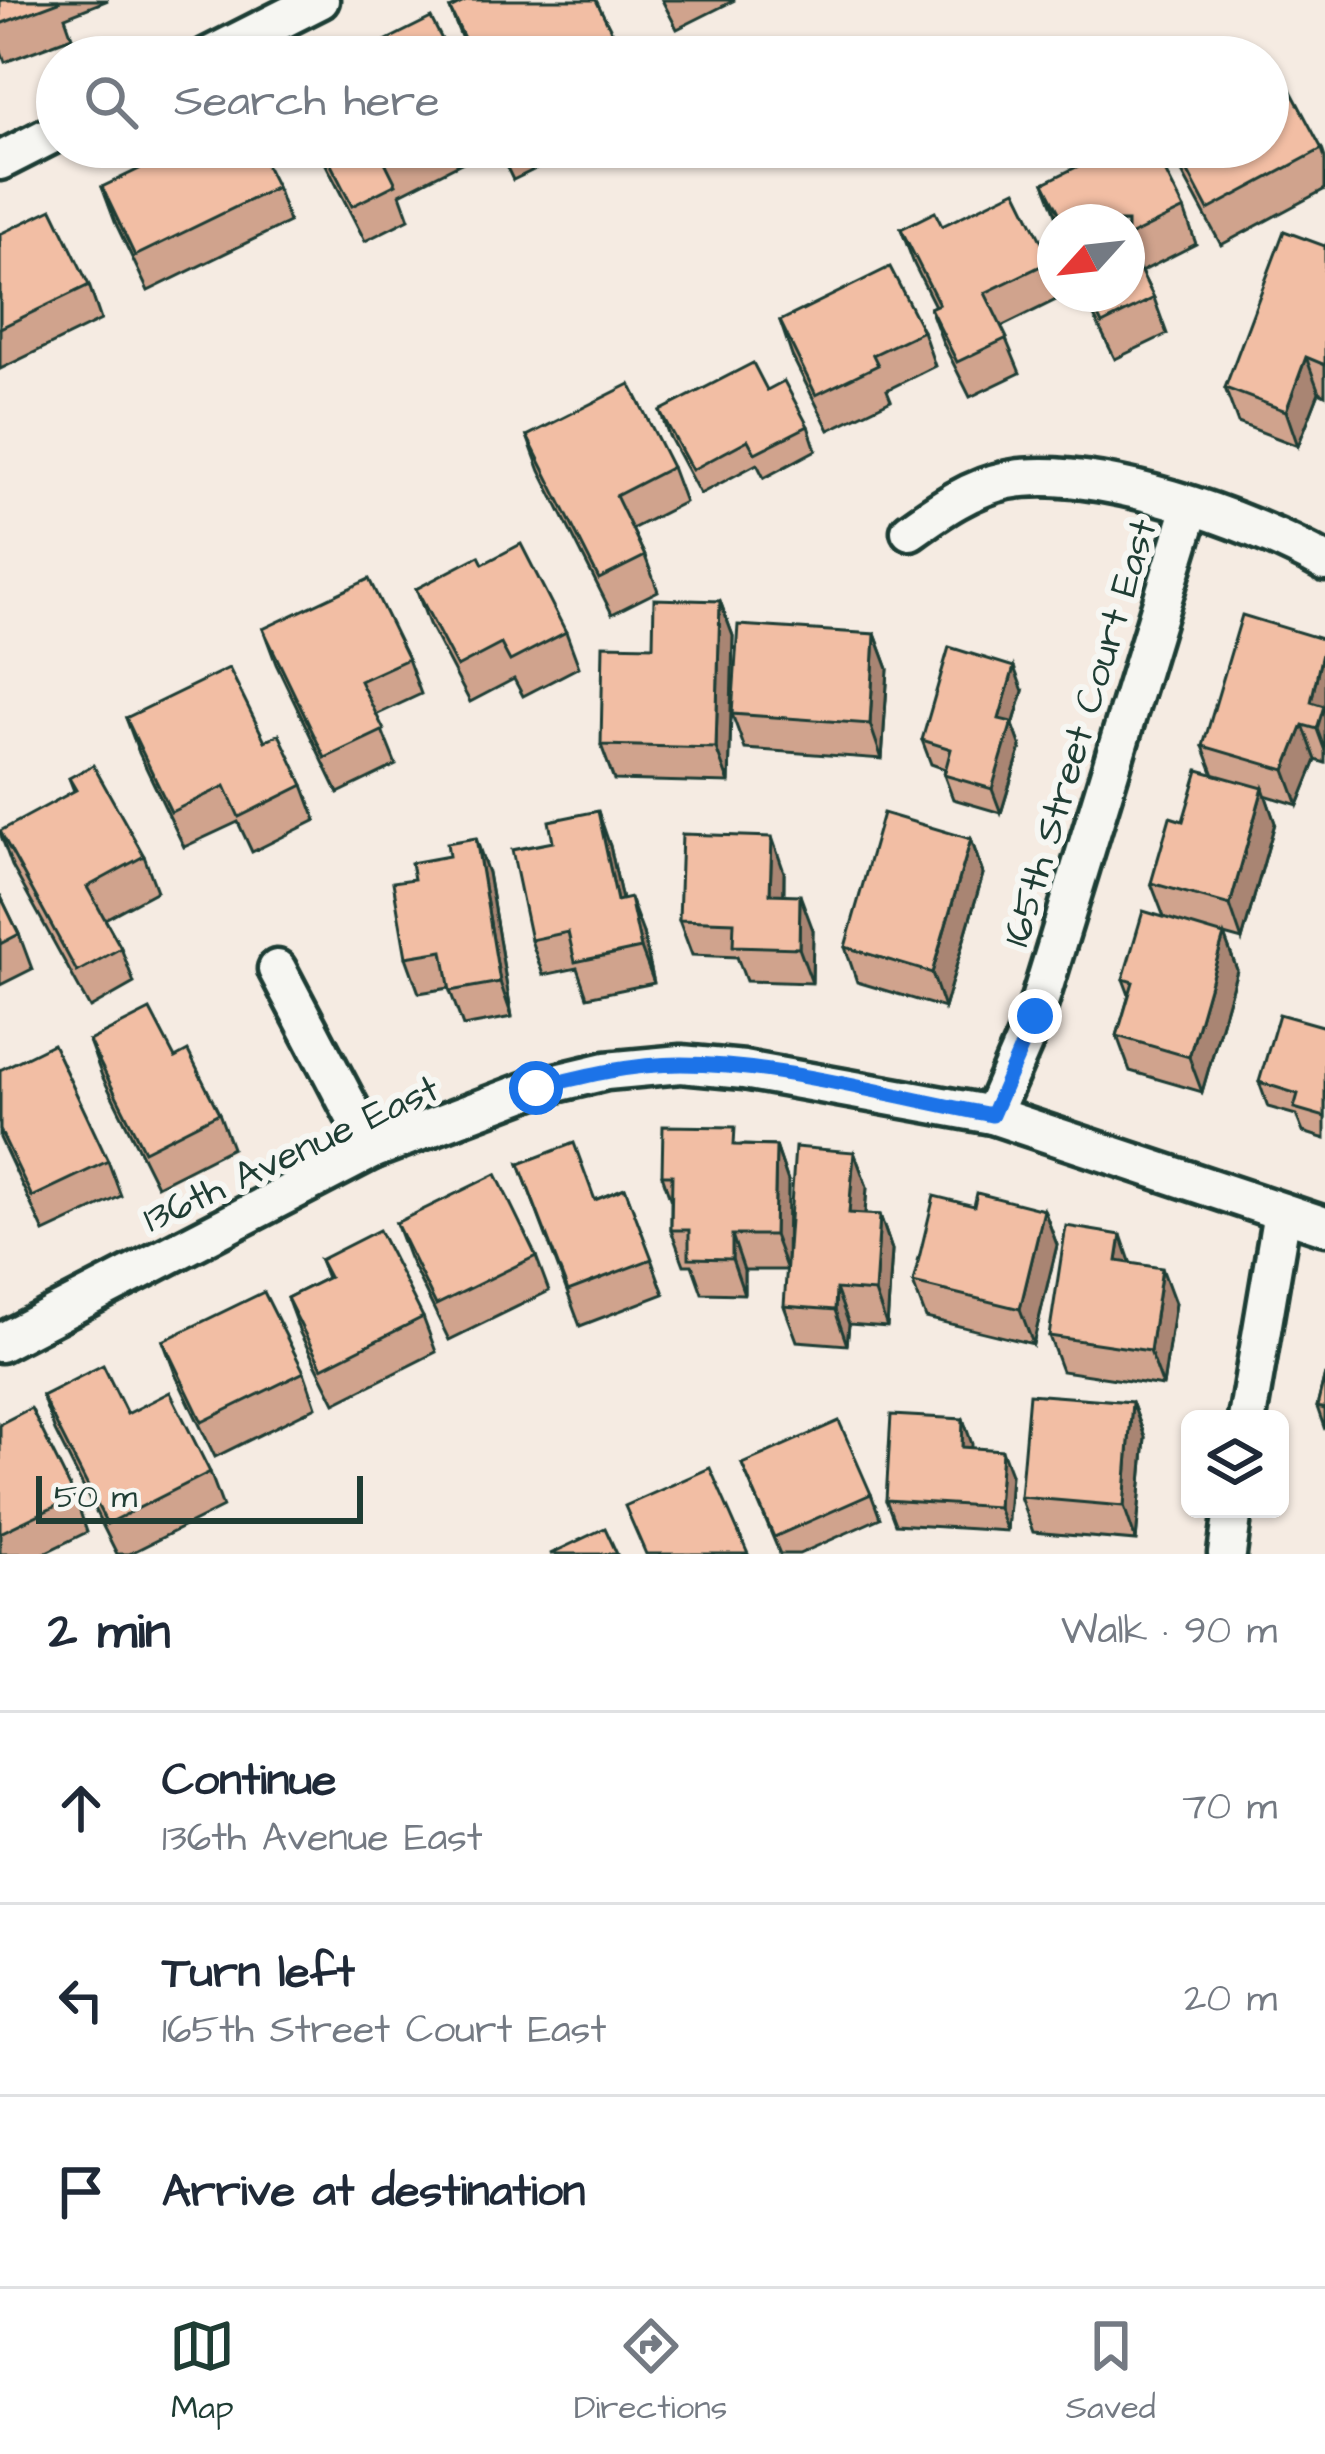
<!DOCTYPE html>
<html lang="en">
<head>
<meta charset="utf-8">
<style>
	body { margin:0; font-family:"Architects Daughter",sans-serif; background:#f6f6f7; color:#1f2937 }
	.controls { position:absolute; right:36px; bottom:36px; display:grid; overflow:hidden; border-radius:18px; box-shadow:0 3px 9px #0004 }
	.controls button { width:108px; height:108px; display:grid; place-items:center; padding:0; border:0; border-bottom:3px solid #e0e1e3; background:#fff; color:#1f2937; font:60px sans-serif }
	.compass { position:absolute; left:1037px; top:204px; width:108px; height:108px; border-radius:50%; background:#fff; box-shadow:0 3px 9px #0004; rotate:243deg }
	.scale { position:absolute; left:36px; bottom:30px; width:327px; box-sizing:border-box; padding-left:12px; border:6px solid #1f3d34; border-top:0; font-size:33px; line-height:42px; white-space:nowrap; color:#1f3d34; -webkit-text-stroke:9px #f6f6f2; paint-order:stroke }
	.stop { position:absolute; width:36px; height:36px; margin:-27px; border:9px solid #1a73e8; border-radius:50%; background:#fff }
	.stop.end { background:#1a73e8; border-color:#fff; box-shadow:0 3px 12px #0008 }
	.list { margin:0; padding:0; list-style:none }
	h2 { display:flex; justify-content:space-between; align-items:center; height:156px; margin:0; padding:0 48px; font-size:51px }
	h2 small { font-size:39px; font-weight:400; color:#747a83 }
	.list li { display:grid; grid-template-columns:78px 1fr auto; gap:36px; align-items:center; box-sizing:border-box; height:192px; padding:0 48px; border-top:3px solid #e0e1e3 }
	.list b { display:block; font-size:45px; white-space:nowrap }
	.list p { margin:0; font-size:39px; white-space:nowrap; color:#747a83 }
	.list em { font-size:39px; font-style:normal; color:#747a83 }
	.icon { flex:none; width:66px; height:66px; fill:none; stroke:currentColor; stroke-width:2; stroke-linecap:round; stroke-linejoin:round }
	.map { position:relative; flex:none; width:1325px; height:1554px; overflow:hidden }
	.search { position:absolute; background:#fff; box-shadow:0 3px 9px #0004; left:36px; right:36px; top:36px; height:132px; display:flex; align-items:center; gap:30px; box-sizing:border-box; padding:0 42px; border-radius:66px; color:#747a83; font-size:45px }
	.sheet { height:732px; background:#fff }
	nav { display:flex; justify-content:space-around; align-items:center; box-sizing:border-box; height:168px; border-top:3px solid #e0e1e3; background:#fff; font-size:33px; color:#747a83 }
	nav a { display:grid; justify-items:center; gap:6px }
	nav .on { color:#1f3d34 }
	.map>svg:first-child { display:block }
</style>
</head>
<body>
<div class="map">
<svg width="1325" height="1554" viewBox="0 0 1325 1554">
	<rect width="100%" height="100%" fill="#f5ebe2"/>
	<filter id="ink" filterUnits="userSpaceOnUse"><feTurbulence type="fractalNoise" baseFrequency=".00833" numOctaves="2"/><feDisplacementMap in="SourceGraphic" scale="24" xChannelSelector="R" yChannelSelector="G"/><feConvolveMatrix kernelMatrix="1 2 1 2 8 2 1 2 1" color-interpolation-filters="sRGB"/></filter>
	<g filter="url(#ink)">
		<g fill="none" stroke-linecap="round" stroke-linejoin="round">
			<defs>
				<g id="street">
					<path d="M 207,57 L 320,0"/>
					<path d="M 0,161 L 57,132"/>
					<path d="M 910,531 C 939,510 972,487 1008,480 C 1094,464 1249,519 1325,562"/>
					<path d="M 277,969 L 372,1150"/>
					<path d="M 992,1115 L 1035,1016 L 1191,507"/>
					<path d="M 0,1343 L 372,1150 L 535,1088 L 606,1071 L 681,1064 L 744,1070 L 992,1115 L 1325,1226"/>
					<path d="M 1247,1419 L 1282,1212"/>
					<path d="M 1227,1554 L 1233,1509"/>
				</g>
			</defs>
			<use href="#street" stroke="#1f3d34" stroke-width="45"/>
			<use href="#street" stroke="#f6f6f2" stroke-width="36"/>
		</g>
		<g fill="#d0a38d" stroke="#1f3d34" stroke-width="3">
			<path d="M 0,0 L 108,0 L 65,17 L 72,37 L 5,62 L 0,48 Z"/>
			<path d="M 662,0 L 735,0 L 677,29 Z"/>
			<path d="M 450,9 L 613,34 L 621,57 L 469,57 Z"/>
			<path d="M 317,147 L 474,147 L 477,155 L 400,194 L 409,219 L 365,241 Z"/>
			<path d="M 497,147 L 559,147 L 562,156 L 513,180 Z"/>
			<path d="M 1172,147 L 1322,149 L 1325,158 L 1325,189 L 1221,245 L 1178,165 Z"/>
			<path d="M 1044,183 L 1184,209 L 1196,244 L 1141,272 L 1154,298 L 1167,334 L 1115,359 L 1083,294 L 1127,294 L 1127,222 L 1059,222 Z"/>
			<path d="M 102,187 L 277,187 L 289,222 L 148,291 L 115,222 Z"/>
			<path d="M 901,229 L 1051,261 L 1055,271 L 1055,294 L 1063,294 L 1064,296 L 1001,327 L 1020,373 L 970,397 L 943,343 L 930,308 L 935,306 L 914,264 Z"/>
			<path d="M 0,234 L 89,285 L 101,320 L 0,369 Z"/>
			<path d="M 1325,246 L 1325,395 L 1319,392 L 1298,446 L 1238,423 L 1225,388 Z"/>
			<path d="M 780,321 L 923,331 L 935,366 L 887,390 L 891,400 L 829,430 L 792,356 Z"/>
			<path d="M 767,390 L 808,426 L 816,450 L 764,478 L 757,464 L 700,494 L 669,436 L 660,411 Z"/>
			<path d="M 527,436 L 672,467 L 685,502 L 632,529 L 645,556 L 658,591 L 612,614 L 540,471 Z"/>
			<path d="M 483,564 L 566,632 L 579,667 L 523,696 L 514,679 L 470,702 L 429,624 L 416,589 Z"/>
			<path d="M 720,601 L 733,636 L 729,783 L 614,780 L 601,745 Z"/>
			<path d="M 263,629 L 408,659 L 421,694 L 376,715 L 396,765 L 338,793 L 276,664 Z"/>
			<path d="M 875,634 L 888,669 L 882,759 L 745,749 L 732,714 Z"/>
			<path d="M 1325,640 L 1325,763 L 1316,760 L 1298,805 L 1265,795 L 1275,823 L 1242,940 L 1224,935 L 1237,970 L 1202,1092 L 1130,1071 L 1117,1036 L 1129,995 L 1123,979 L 1164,917 L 1151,883 L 1183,821 L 1214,775 L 1203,746 Z"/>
			<path d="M 1023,691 L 1013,725 L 1021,747 L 1001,813 L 953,799 L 944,775 L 945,769 L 931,764 L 922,740 Z"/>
			<path d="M 126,718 L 265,741 L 303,785 L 316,820 L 252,852 L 238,822 L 184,847 L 139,753 Z"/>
			<path d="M 69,778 L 144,856 L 157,891 L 105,919 L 121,948 L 134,983 L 90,1008 L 12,866 L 0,833 L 74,791 Z"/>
			<path d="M 971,839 L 983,874 L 944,1008 L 857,982 L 845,947 Z"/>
			<path d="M 610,846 L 622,900 L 643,933 L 654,983 L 587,997 L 577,968 L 543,975 L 531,940 Z"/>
			<path d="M 784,872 L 784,895 L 813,930 L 812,983 L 746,981 L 737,957 L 692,955 L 679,920 Z"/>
			<path d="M 488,873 L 512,1017 L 463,1026 L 449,988 L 419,993 L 406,957 Z"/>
			<path d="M 0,895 L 19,934 L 32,969 L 0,985 Z"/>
			<path d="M 1325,1027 L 1325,1139 L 1303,1132 L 1296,1115 L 1268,1107 L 1259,1082 Z"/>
			<path d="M 89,1041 L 175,1058 L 219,1113 L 232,1148 L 157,1186 L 102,1076 Z"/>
			<path d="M 0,1070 L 108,1161 L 121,1196 L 44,1232 L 0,1138 Z"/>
			<path d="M 741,1145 L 776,1146 L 788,1181 L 787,1270 L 744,1270 L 744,1294 L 702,1293 L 692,1265 L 684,1265 L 671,1230 L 671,1201 L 662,1175 Z"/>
			<path d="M 854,1152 L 867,1187 L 865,1214 L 880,1215 L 892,1250 L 887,1327 L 849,1324 L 847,1345 L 797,1341 L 784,1306 Z"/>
			<path d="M 519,1164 L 595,1200 L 625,1188 L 664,1294 L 580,1326 Z"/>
			<path d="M 974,1206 L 1044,1210 L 1057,1245 L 1033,1344 L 926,1318 L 913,1283 Z"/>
			<path d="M 396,1223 L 536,1256 L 549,1291 L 449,1340 L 409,1258 Z"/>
			<path d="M 320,1260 L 423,1317 L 436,1352 L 335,1403 L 300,1333 L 287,1298 L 327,1278 Z"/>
			<path d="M 1131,1263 L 1175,1303 L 1163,1386 L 1062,1371 L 1049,1336 Z"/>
			<path d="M 163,1341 L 304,1372 L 316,1407 L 215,1457 L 176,1376 Z"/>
			<path d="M 1325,1374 L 1325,1430 L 1317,1407 Z"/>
			<path d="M 42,1396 L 127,1414 L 210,1472 L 223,1507 L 129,1554 L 117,1554 L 55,1431 Z"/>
			<path d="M 1132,1402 L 1145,1437 L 1136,1541 L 1033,1532 L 1020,1497 Z"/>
			<path d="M 963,1419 L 972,1448 L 1011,1474 L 1007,1531 L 895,1524 L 886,1500 Z"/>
			<path d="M 0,1424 L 75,1497 L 87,1532 L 42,1554 L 0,1554 Z"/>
			<path d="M 742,1464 L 871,1494 L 880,1518 L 799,1554 L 780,1554 Z"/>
		</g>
		<g fill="#a98573" stroke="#1f3d34" stroke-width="3">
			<path d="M 1306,357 L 1319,392 L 1298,446 L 1286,411 Z"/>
			<path d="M 720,601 L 733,636 L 729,783 L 716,748 Z"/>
			<path d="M 875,634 L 888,669 L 882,759 L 870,724 Z"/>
			<path d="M 1325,640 L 1325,751 L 1317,729 L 1311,702 Z"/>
			<path d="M 1014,667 L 1023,691 L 1013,725 L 1021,747 L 1001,813 L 992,789 L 999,719 Z"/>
			<path d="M 1303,725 L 1316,760 L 1298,805 L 1285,770 Z"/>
			<path d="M 1263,788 L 1275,823 L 1242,940 L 1230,905 Z"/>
			<path d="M 598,811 L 610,846 L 630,936 L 617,901 Z"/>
			<path d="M 772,837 L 784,872 L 783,929 L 770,894 Z"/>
			<path d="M 476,838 L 488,873 L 512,1017 L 500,982 Z"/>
			<path d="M 971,839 L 983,874 L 944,1008 L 932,973 Z"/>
			<path d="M 800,895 L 813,930 L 812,983 L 799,948 Z"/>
			<path d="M 630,898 L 643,933 L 654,983 L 641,948 Z"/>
			<path d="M 1224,935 L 1237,970 L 1202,1092 L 1189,1057 Z"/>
			<path d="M 776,1146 L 788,1181 L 787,1270 L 774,1235 Z"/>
			<path d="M 854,1152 L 867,1187 L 862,1248 L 849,1213 Z"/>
			<path d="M 1044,1210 L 1057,1245 L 1033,1344 L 1020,1309 Z"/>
			<path d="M 880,1215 L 892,1250 L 887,1327 L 875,1292 Z"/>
			<path d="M 732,1235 L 744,1270 L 744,1294 L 732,1259 Z"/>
			<path d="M 1121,1235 L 1133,1270 L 1117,1261 Z"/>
			<path d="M 1162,1268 L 1175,1303 L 1163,1386 L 1150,1351 Z"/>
			<path d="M 836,1289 L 849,1324 L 847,1345 L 835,1310 Z"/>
			<path d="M 1132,1402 L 1145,1437 L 1136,1541 L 1124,1506 Z"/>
			<path d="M 963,1419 L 972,1444 L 971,1471 L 962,1447 Z"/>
			<path d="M 1002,1450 L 1011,1474 L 1007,1531 L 998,1507 Z"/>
		</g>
		<g fill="#f2bea4" stroke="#1f3d34" stroke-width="3">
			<path d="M 0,0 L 58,0 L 59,2 L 0,24 Z"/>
			<path d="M 468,0 L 596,0 L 613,34 L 568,57 L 473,57 L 450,9 Z"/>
			<path d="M 431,18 L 451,57 L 365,57 L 363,52 Z"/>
			<path d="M 1283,76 L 1322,149 L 1208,210 L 1175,147 L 1268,147 L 1268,84 Z"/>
			<path d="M 185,147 L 257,147 L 277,187 L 135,256 L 102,187 Z"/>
			<path d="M 322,147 L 411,147 L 384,160 L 396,184 L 352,206 Z"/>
			<path d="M 1117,147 L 1153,147 L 1184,209 L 1127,237 L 1127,222 L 1064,222 L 1044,183 Z"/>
			<path d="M 1016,190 L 1051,261 L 985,293 L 1007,338 L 957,362 L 930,308 L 939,304 L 901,229 L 935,212 L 942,226 Z"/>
			<path d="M 52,209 L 89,285 L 0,328 L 0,234 Z"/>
			<path d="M 1284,231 L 1325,246 L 1325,365 L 1306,357 L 1286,411 L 1225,388 Z"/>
			<path d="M 1127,244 L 1154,298 L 1102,324 L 1087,294 L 1127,294 Z"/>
			<path d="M 890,267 L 923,331 L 873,355 L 878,365 L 816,395 L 780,321 Z"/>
			<path d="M 753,363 L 767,390 L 784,381 L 808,426 L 755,453 L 748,440 L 692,470 L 660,411 Z"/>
			<path d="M 630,384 L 672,467 L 616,496 L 645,556 L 599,579 L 527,436 Z"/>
			<path d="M 521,544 L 566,632 L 510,661 L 501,644 L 457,667 L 416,589 L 479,556 L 483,564 Z"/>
			<path d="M 369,579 L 408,659 L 360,681 L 384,730 L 325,758 L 263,629 Z"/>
			<path d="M 654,599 L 720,601 L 716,748 L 601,745 L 603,645 L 653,646 Z"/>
			<path d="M 1242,615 L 1325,640 L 1311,702 L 1324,706 L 1317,729 L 1303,725 L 1285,770 L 1203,746 Z"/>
			<path d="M 738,625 L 875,634 L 870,724 L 732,714 Z"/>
			<path d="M 949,647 L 1014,667 L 999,719 L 1012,722 L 992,789 L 944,775 L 951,749 L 922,740 Z"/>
			<path d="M 229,668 L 265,741 L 279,734 L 303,785 L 239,817 L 225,786 L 171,812 L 126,718 Z"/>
			<path d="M 93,765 L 144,856 L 87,887 L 121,948 L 77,972 L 0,831 L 76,790 L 69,778 Z"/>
			<path d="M 1198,770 L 1263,788 L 1230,905 L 1151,883 L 1170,817 L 1183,821 Z"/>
			<path d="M 598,811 L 617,901 L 630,898 L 641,948 L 575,962 L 568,932 L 531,940 L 512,850 L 553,842 L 549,821 Z"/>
			<path d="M 883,813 L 971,839 L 932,973 L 845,947 Z"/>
			<path d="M 682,834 L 772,837 L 770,894 L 800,895 L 799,948 L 733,946 L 734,922 L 679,920 Z"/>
			<path d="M 476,838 L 500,982 L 450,991 L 443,951 L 406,957 L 393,882 L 414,879 L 411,863 L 449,856 L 447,843 Z"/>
			<path d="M 0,895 L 19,934 L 0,944 Z"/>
			<path d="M 1143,911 L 1224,935 L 1189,1057 L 1117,1036 L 1133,982 L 1123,979 Z"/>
			<path d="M 150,1010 L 175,1058 L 188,1051 L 219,1113 L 144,1151 L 89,1041 Z"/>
			<path d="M 1279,1014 L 1325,1027 L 1325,1117 L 1294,1108 L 1298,1094 L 1259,1082 Z"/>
			<path d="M 53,1044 L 108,1161 L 32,1197 L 0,1130 L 0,1070 Z"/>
			<path d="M 663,1126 L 735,1127 L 734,1145 L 776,1146 L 774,1235 L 732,1235 L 732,1259 L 689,1258 L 689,1230 L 671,1230 L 672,1175 L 662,1175 Z"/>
			<path d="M 574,1143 L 595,1200 L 625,1188 L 652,1259 L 568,1291 L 519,1164 Z"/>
			<path d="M 795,1147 L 854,1152 L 849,1213 L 880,1215 L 875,1292 L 836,1289 L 835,1310 L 784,1306 Z"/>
			<path d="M 496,1174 L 536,1256 L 436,1305 L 396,1223 Z"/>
			<path d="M 977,1193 L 1044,1210 L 1020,1309 L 913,1283 L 934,1196 L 974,1206 Z"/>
			<path d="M 1066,1226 L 1121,1235 L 1117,1261 L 1162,1268 L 1150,1351 L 1049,1336 Z"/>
			<path d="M 379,1230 L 423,1317 L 322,1368 L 287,1298 L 329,1277 L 320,1260 Z"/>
			<path d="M 264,1292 L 304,1372 L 202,1422 L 163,1341 Z"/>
			<path d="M 103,1365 L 127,1414 L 170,1392 L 210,1472 L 107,1524 L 42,1396 Z"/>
			<path d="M 1325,1374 L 1325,1409 L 1317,1407 Z"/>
			<path d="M 1029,1394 L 1132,1402 L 1124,1506 L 1020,1497 Z"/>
			<path d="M 31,1408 L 75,1497 L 0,1533 L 0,1424 Z"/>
			<path d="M 891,1415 L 963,1419 L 962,1447 L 1002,1450 L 998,1507 L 886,1500 Z"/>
			<path d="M 839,1421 L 871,1494 L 774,1537 L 742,1464 Z"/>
			<path d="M 710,1468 L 748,1554 L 646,1554 L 625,1506 Z"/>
			<path d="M 605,1528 L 617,1554 L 550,1554 Z"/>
		</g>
	</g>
	<g fill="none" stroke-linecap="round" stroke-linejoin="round" filter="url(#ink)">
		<path stroke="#1a73e8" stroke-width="15" d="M 536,1088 C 584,1076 631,1064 681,1064 C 784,1064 892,1097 992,1115 L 1035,1016"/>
	</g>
	<g text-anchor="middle" stroke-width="12" stroke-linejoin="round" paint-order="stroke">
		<g font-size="39" fill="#1f3d34" stroke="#f6f6f2">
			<text transform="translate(1078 732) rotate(-73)" y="14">165th Street Court East</text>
			<text transform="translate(290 1152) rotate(-25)" y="14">136th Avenue East</text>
		</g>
	</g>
</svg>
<div class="controls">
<button><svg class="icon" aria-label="layers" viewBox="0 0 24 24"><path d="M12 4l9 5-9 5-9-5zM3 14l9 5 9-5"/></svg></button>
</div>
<svg class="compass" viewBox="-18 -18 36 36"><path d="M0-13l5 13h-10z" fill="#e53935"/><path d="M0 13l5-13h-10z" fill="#747a83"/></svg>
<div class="scale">50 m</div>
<div class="stop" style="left:536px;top:1088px"></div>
<div class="stop end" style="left:1035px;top:1016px"></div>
<div class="search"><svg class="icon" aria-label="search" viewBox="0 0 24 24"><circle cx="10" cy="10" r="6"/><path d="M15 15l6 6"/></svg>Search here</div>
</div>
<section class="sheet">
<h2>2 min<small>Walk · 90 m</small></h2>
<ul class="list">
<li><svg class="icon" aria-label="ahead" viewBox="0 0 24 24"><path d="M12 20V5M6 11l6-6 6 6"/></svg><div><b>Continue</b><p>136th Avenue East</p></div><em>70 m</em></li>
<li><svg class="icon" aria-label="left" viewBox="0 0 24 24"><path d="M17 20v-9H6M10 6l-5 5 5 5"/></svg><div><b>Turn left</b><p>165th Street Court East</p></div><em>20 m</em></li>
<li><svg class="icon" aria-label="arrive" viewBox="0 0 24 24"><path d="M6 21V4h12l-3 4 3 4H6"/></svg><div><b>Arrive at destination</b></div></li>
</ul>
</section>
<nav>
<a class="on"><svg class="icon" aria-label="map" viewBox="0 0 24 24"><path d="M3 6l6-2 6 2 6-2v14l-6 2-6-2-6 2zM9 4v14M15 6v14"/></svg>Map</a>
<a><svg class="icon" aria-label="directions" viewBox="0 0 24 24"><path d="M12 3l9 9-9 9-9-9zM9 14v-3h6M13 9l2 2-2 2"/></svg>Directions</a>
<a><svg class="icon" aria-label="saved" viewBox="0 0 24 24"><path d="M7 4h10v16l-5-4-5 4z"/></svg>Saved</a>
</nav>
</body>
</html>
